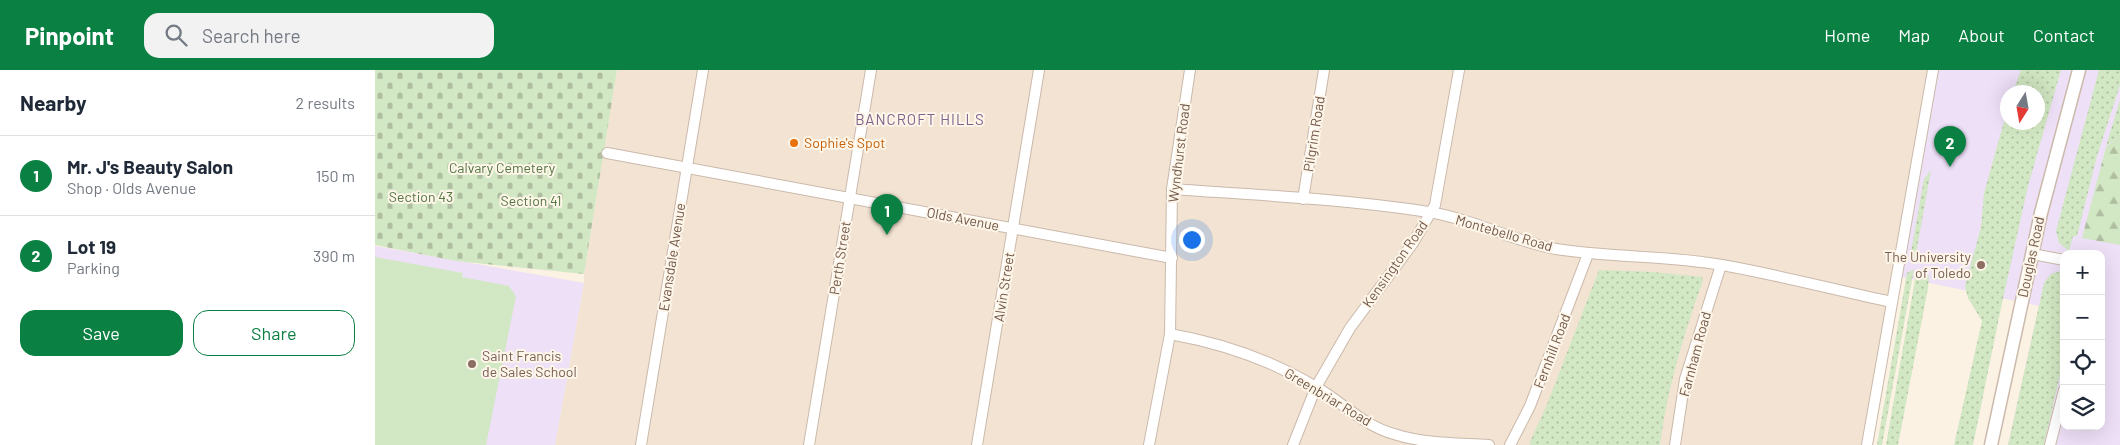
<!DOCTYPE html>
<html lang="en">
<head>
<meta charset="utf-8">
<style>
	body { margin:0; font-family:Barlow,sans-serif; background:#f2f2f3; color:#1f2937 }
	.controls { position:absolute; right:15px; bottom:15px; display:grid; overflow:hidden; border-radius:10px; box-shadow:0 5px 20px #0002 }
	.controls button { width:45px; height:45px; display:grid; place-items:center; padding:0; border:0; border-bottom:1px solid #e0e1e3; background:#fff; color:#1f2937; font:25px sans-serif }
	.compass { position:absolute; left:1625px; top:15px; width:45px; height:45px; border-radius:50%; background:#fff; box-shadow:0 5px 20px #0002; rotate:191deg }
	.you { position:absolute; left:816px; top:169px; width:18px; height:18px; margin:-12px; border:4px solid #fff; border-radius:50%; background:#1a73e8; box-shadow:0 0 0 8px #1a73e833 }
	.badge { display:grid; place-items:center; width:32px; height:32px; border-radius:50%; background:#0b8043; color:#fff; font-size:16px; font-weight:700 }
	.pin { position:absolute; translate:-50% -41px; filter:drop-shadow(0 1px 2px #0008) }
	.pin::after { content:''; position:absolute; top:26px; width:18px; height:15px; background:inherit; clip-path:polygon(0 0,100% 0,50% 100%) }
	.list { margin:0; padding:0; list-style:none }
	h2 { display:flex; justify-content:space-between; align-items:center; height:65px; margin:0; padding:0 20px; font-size:21px }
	h2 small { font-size:16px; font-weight:400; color:#747a83 }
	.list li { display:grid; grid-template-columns:32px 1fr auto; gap:15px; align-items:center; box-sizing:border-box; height:80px; padding:0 20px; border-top:1px solid #e0e1e3 }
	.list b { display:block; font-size:19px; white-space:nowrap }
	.list p { margin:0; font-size:16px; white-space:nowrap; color:#747a83 }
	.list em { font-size:16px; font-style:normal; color:#747a83 }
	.actions { display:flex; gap:10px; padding:15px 20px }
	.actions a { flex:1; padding:11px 0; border:1px solid #0b8043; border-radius:15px; text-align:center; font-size:18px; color:#0b8043 }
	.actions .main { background:#0b8043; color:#fff }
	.icon { flex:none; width:28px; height:28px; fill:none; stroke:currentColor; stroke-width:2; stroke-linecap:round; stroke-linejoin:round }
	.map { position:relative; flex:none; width:1745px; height:375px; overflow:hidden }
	header { display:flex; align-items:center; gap:30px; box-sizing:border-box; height:70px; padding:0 25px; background:#0b8043; color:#fff }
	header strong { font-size:24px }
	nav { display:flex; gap:28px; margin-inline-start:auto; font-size:18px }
	.search { width:350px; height:45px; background:#f2f2f3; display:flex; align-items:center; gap:12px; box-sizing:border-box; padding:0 18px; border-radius:15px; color:#747a83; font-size:19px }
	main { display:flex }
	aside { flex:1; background:#fff }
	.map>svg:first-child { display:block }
</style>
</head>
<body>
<header>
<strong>Pinpoint</strong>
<div class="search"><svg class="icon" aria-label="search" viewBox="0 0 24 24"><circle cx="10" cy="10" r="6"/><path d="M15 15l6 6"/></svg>Search here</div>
<nav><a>Home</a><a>Map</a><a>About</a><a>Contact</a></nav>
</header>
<main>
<aside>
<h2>Nearby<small>2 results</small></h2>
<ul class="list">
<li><span class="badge">1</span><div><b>Mr. J's Beauty Salon</b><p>Shop · Olds Avenue</p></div><em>150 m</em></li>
<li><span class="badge">2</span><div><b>Lot 19</b><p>Parking</p></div><em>390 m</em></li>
</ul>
<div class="actions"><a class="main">Save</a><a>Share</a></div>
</aside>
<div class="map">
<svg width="1745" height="375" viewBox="0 0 1745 375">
	<defs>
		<pattern id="grass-dots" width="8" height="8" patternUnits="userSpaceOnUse" patternTransform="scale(1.25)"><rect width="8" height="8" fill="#d2e7c3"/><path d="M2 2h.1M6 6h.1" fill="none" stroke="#afbea0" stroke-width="1.8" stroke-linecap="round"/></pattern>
		<pattern id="forest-firs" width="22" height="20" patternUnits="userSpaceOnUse" patternTransform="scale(1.25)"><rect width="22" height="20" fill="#d2e7c3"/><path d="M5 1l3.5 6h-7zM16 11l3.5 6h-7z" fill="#afbea0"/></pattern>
		<pattern id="cemetery-stones" width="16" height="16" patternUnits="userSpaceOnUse" patternTransform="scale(1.25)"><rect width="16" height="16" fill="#d2e7c3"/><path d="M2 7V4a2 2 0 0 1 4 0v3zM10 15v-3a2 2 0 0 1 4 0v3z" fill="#afbea0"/></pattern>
	</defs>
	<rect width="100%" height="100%" fill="#fbf2e3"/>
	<path fill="#f2e3d2" d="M 242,0 L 1558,0 L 1532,148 L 1486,375 L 180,375 L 209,213 L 209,204 Z"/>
	<g fill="#eee0f7" fill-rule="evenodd">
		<path d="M 1558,0 L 1745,0 L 1745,375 L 1633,375 L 1664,236 L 1522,206 ZM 1632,22 L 1662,22 L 1662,52 L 1632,52 ZM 1689,184 L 1726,184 L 1726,356 L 1689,356 Z"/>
		<path d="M 0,176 L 209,213 L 180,375 L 0,375 Z"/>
	</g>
	<g fill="url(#grass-dots)">
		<path d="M 1646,0 L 1686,0 L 1653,116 L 1627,233 L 1598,375 L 1579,375 L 1607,251 L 1593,228 L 1590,216 L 1606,157 L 1609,123 L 1632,41 L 1632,52 L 1662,52 L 1662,22 L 1638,22 Z"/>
		<path d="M 1724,0 L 1745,0 L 1745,15 L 1722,86 L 1702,166 L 1698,166 L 1694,181 L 1684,173 L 1681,161 Z"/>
		<path d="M 1745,30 L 1745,66 L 1731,76 Z"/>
		<path d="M 1556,100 L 1540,189 L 1536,182 L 1549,109 Z"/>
		<path d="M 1539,199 L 1507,375 L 1502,375 L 1532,203 Z"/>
		<path d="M 1224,200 L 1278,202 L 1327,207 L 1328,210 C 1309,264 1292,318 1285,375 L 1156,375 L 1154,374 L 1171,337 Z"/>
		<path d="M 1685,201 L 1689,201 L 1689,287 L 1669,375 L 1633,375 L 1669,213 L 1676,204 Z"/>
		<path d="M 1541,204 L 1554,206 L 1553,218 L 1523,375 L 1511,375 Z"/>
	</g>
	<path fill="url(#forest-firs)" d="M 1745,66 L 1745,175 L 1707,168 L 1731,77 Z"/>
	<path fill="url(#cemetery-stones)" d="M 0,0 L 242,0 L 209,204 L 81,191 L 0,175 Z"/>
	<path fill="#d2e7c3" d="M 0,187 L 88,203 L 87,207 L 134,216 L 141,226 L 111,375 L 0,375 Z"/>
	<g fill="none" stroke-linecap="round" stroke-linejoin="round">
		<defs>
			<g id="minor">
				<path d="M 232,83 L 797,188"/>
				<path d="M 797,119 C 883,125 969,129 1054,142 C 1098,149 1137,171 1181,179 C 1236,188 1292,185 1347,195 C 1404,205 1460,220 1517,232"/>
				<path d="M 928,129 L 949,0"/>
				<path d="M 1657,184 L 1689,190"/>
				<path d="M 795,264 C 846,273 896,290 941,317 C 967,332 989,356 1019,364 C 1049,374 1083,373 1114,375"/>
				<path d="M 266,375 L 328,0"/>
				<path d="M 434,375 L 496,0"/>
				<path d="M 602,375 L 664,0"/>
				<path d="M 774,375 L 795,264 L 797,119 L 815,0"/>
				<path d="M 918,375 L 941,317 L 975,258 L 1038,173 L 1060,135 L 1084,0"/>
				<path d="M 1135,375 L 1155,336 L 1213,184"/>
				<path d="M 1300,375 L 1310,309 L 1346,195"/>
				<path d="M 1492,375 L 1558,0"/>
				<path d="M 1675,375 L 1689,320"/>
			</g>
			<path id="tertiary" d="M 1616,375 L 1666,143 L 1704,0"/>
		</defs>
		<use href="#minor" stroke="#cbb9ab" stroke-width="12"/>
		<use href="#tertiary" stroke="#cbb9ab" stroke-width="15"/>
		<use href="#minor" stroke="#fff" stroke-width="10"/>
		<use href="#tertiary" stroke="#fff" stroke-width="12"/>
	</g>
	<circle fill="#e8710a" stroke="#fef6e9" stroke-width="2" cx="419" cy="73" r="5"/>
	<g fill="#8d6e63" stroke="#fef6e9" stroke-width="2">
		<circle cx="1606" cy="195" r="5"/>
		<circle cx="97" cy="294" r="5"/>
	</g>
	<g text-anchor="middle" stroke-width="4" stroke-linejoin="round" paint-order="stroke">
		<g font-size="14" fill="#71584b" stroke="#fef6e9">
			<text transform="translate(939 64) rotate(-81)" y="5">Pilgrim Road</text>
			<text transform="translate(804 83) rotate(-83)" y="5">Wyndhurst Road</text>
			<text transform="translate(588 149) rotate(11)" y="5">Olds Avenue</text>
			<text transform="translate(1129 163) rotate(16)" y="5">Montebello Road</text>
			<text transform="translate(297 187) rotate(-81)" y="5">Evansdale Avenue</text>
			<text transform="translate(1656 187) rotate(-78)" y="5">Douglas Road</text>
			<text transform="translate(465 188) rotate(-81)" y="5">Perth Street</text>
			<text transform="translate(1020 194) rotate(-55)" y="5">Kensington Road</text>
			<text transform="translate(629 217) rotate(-81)" y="5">Alvin Street</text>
			<text transform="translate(1177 281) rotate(-69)" y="5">Fernhill Road</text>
			<text transform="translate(1320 284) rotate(-75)" y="5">Farnham Road</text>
			<text transform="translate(953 327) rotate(31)" y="5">Greenbriar Road</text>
		</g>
		<g font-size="14" fill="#c56008" stroke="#fef6e9" text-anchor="start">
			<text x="429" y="78">Sophie's Spot</text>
		</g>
		<g font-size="14" fill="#537743" stroke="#fef6e9">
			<text x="127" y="103">Calvary Cemetery</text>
			<text x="46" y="132">Section 43</text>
			<text x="156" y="136">Section 41</text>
		</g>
		<g font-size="14" fill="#785e54" stroke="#fef6e9" text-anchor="end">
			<text x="1596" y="192">The University<tspan x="1596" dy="16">of Toledo</tspan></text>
			<text x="107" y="291" text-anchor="start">Saint Francis<tspan x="107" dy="16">de Sales School</tspan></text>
		</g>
		<g font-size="15" letter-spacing="1" fill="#7f638d" stroke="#fef6e9">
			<text x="545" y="55">BANCROFT HILLS</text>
		</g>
	</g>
</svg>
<div class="controls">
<button>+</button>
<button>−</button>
<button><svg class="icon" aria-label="locate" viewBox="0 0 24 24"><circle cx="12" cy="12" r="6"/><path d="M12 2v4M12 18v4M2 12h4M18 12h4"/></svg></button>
<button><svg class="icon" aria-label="layers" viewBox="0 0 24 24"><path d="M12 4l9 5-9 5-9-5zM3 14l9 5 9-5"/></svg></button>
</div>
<svg class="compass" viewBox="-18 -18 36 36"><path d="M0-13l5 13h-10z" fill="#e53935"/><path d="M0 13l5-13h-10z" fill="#747a83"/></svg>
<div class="you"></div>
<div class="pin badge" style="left:512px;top:165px">1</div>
<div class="pin badge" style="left:1575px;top:97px">2</div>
</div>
</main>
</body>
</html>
